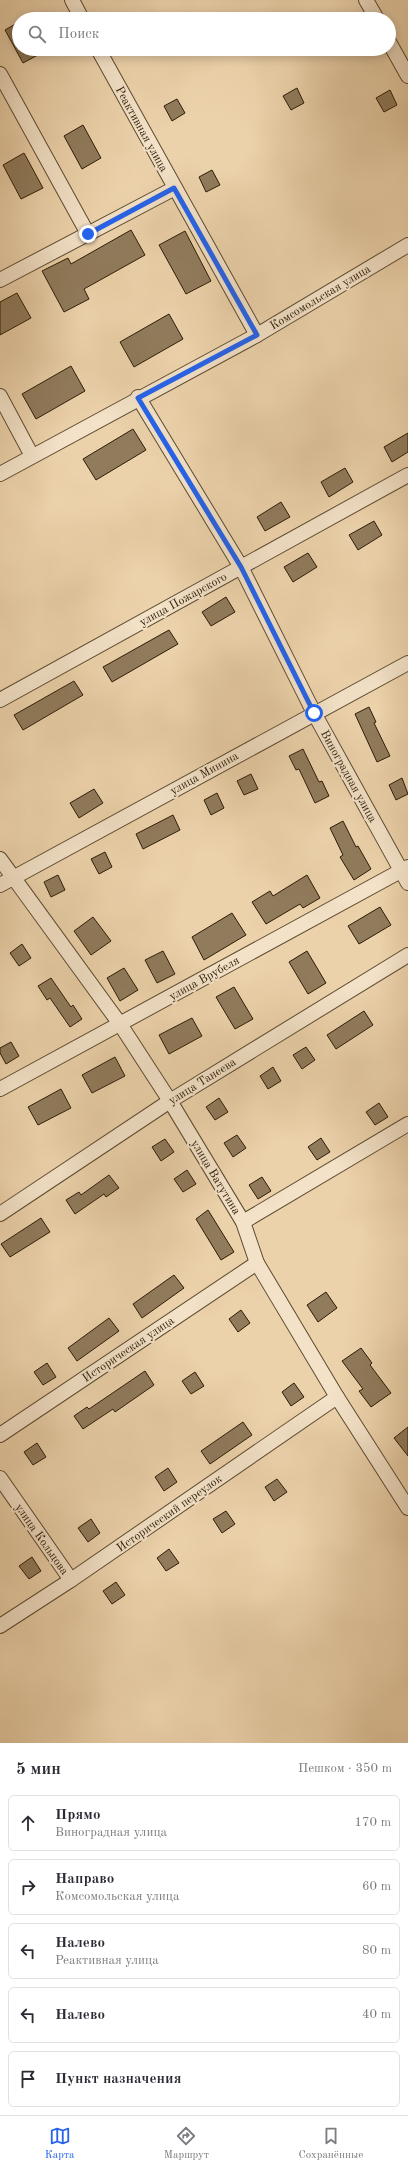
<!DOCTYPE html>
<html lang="ru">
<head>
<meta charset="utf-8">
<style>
	body { margin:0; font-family:"Old Standard TT",serif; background:#f7f7f7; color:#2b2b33 }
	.stop { position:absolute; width:12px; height:12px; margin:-9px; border:3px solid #2563eb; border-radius:50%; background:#fff }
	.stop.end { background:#2563eb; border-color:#fff; box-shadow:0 1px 4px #0008 }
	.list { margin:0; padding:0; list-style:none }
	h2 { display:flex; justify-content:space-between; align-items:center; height:52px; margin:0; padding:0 16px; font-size:17px }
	h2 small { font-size:13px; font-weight:400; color:#7c7c81 }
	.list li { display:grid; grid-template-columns:26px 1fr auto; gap:12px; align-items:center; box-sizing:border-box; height:56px; margin:0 8px 8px; padding:0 8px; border:1px solid #e1e1e2; border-radius:6px }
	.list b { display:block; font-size:15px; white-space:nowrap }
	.list p { margin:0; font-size:13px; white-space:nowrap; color:#7c7c81 }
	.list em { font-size:13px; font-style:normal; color:#7c7c81 }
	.icon { flex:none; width:22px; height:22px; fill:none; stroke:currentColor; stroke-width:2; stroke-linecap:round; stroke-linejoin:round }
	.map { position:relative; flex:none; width:408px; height:1743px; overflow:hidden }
	.search { position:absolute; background:#fff; box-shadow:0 2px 10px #0003; left:12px; right:12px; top:12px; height:44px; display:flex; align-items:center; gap:10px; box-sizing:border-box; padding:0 14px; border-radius:22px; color:#7c7c81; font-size:15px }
	.sheet { height:372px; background:#fff }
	nav { display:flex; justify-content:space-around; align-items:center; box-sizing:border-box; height:56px; border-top:1px solid #e1e1e2; background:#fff; font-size:11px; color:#7c7c81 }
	nav a { display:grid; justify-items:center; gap:2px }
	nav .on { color:#2563eb }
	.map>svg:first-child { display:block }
</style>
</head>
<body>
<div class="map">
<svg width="408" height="1743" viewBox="0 0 408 1743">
	<rect width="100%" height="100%" fill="#ecd2ab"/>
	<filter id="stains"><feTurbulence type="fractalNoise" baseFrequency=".005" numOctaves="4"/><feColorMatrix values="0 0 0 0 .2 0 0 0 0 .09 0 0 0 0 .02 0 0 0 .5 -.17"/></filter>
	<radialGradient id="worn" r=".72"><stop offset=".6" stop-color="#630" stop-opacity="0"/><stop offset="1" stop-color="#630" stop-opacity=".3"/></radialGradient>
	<g fill="#907b5c" stroke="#2c1c06">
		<path d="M 19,22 L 19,49 L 49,49 L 23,63 L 5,30 Z"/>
		<path d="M 297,88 L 304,103 L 291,110 L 283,96 Z"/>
		<path d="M 390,90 L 397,105 L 384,112 L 376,98 Z"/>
		<path d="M 177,99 L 185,113 L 172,121 L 164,106 Z"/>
		<path d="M 83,125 L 101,158 L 82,169 L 64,136 Z"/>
		<path d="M 24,153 L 43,188 L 21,199 L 3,165 Z"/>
		<path d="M 212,170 L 220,185 L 206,192 L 199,177 Z"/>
		<path d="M 131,230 L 145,255 L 84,289 L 89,299 L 64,312 L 42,271 L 68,258 L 71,264 Z"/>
		<path d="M 185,231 L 211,281 L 186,294 L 159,245 Z"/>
		<path d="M 17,293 L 31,318 L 0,335 L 0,302 Z"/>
		<path d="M 169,314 L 183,339 L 134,367 L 120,342 Z"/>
		<path d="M 71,366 L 85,391 L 36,419 L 22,394 Z"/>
		<path d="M 133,429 L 146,450 L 96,480 L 83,459 Z"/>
		<path d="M 408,433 L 408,452 L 392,462 L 384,447 Z"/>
		<path d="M 345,468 L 353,482 L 329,497 L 321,482 Z"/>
		<path d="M 281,502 L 290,517 L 265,531 L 257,517 Z"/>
		<path d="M 374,521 L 382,535 L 358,550 L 349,535 Z"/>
		<path d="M 308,553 L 317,567 L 293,582 L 284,567 Z"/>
		<path d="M 226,597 L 235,612 L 211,626 L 202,612 Z"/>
		<path d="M 169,630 L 178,644 L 112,682 L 103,667 Z"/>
		<path d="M 74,681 L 83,695 L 23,730 L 14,715 Z"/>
		<path d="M 369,707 L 376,722 L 374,723 L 390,756 L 377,762 L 355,714 Z"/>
		<path d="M 303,749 L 319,782 L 322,781 L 329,796 L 315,803 L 299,769 L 296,770 L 289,756 Z"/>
		<path d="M 251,774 L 258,789 L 244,795 L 237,781 Z"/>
		<path d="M 402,778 L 408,794 L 396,800 L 389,785 Z"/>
		<path d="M 94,789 L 103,803 L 79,818 L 70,803 Z"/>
		<path d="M 217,793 L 224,808 L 211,815 L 204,800 Z"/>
		<path d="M 173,815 L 180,830 L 143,849 L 136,834 Z"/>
		<path d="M 343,821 L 356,847 L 358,846 L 371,869 L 354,880 L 340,857 L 343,855 L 330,828 Z"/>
		<path d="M 105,852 L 112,867 L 99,874 L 91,859 Z"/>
		<path d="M 58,875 L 65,890 L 51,897 L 44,882 Z"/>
		<path d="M 307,875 L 320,898 L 303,908 L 300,904 L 266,924 L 252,902 L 270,891 L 273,896 Z"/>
		<path d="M 380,907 L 391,925 L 359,944 L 348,926 Z"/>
		<path d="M 232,913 L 246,935 L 204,960 L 192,937 Z"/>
		<path d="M 93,917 L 111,941 L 91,955 L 74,931 Z"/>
		<path d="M 22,944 L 31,958 L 19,966 L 10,953 Z"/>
		<path d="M 163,951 L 175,974 L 157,983 L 145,960 Z"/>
		<path d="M 307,951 L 326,983 L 308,994 L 289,962 Z"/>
		<path d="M 124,968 L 138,990 L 120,1001 L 107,978 Z"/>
		<path d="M 51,978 L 71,1007 L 73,1005 L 82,1019 L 70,1027 L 50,998 L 47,1000 L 38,986 Z"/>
		<path d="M 234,987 L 253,1019 L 235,1029 L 216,997 Z"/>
		<path d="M 364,1011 L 373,1025 L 336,1049 L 327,1035 Z"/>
		<path d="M 192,1018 L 202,1036 L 169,1054 L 159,1035 Z"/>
		<path d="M 11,1042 L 19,1056 L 6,1064 L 0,1053 L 0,1048 Z"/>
		<path d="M 306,1047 L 315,1060 L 302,1069 L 293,1055 Z"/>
		<path d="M 115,1057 L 125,1076 L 92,1093 L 82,1075 Z"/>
		<path d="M 273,1067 L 281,1081 L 268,1089 L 260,1076 Z"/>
		<path d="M 61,1089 L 71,1108 L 38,1125 L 28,1107 Z"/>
		<path d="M 219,1098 L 228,1112 L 215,1120 L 206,1107 Z"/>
		<path d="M 379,1103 L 388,1117 L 375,1125 L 366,1112 Z"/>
		<path d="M 237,1135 L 246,1148 L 233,1157 L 224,1143 Z"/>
		<path d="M 321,1138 L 330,1152 L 317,1160 L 308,1147 Z"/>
		<path d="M 165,1139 L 174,1152 L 161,1161 L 152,1147 Z"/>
		<path d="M 187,1170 L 196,1184 L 183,1192 L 174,1179 Z"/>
		<path d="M 109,1175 L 119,1188 L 106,1197 L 104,1194 L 75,1214 L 66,1200 L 79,1192 L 81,1195 Z"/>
		<path d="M 262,1177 L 271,1191 L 258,1199 L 249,1185 Z"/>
		<path d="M 208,1210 L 234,1252 L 221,1260 L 196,1219 Z"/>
		<path d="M 41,1218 L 50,1232 L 10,1257 L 1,1244 Z"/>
		<path d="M 174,1275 L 184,1288 L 142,1318 L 133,1304 Z"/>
		<path d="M 326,1292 L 337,1308 L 318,1322 L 307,1305 Z"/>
		<path d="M 241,1310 L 250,1323 L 238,1332 L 229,1319 Z"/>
		<path d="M 109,1318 L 119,1331 L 77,1361 L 68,1348 Z"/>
		<path d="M 361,1348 L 372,1363 L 370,1365 L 391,1393 L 371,1407 L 359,1391 L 363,1389 L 342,1361 Z"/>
		<path d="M 47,1363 L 56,1377 L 43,1385 L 34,1372 Z"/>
		<path d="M 145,1371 L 154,1385 L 115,1412 L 113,1409 L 83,1429 L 74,1416 L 87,1407 L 89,1409 Z"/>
		<path d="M 195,1372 L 204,1386 L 191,1394 L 182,1381 Z"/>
		<path d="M 294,1383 L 304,1397 L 291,1406 L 282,1392 Z"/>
		<path d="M 243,1422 L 252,1435 L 210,1464 L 201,1451 Z"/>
		<path d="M 408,1427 L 408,1456 L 394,1438 Z"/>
		<path d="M 37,1443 L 46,1457 L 33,1465 L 24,1452 Z"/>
		<path d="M 168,1468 L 177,1482 L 164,1491 L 155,1477 Z"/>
		<path d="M 277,1479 L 287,1492 L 274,1501 L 265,1487 Z"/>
		<path d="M 226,1511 L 235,1524 L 222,1533 L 213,1519 Z"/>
		<path d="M 91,1519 L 100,1533 L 88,1542 L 78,1528 Z"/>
		<path d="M 169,1549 L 179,1563 L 166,1571 L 157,1558 Z"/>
		<path d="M 32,1557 L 41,1571 L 29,1579 L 19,1566 Z"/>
		<path d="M 116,1582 L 125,1595 L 112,1604 L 103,1591 Z"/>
	</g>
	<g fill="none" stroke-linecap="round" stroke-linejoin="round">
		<defs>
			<g id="minor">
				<path d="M 72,0 L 82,19"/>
				<path d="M 366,0 L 377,19"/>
				<path d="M 389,42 L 408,76"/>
				<path d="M 98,49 L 257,335"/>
				<path d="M 0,74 L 88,234"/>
				<path d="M 0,280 L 175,188"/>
				<path d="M 0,396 L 32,456"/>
				<path d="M 138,397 L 241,567 L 314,713 L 408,883"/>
				<path d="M 0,474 L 257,335 L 408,245"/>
				<path d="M 0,700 L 408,475"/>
				<path d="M 0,859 L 120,1024 L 170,1101 L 243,1222 L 257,1263 L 337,1397 L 408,1508"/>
				<path d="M 0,885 L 408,663"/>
				<path d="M 0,1089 L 408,867"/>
				<path d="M 0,1214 L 170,1101 L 408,955"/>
				<path d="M 243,1222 L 408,1124"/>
				<path d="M 0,1435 L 257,1263"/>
				<path d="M 0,1478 L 71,1580"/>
				<path d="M 0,1626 L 71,1580 L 337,1397"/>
			</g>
		</defs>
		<use href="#minor" stroke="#5c4a2f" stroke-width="16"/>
		<use href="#minor" stroke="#f3e2c8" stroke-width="14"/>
	</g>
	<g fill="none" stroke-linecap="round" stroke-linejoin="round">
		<path stroke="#2563eb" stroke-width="5" d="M 88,234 L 174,188 L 257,335 L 138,398 L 241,567 L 314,713"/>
	</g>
	<g text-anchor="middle" stroke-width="4" stroke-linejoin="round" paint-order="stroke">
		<g font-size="12" fill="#2c1c06" stroke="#f3e2c8">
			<text transform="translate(142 129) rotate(61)" y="4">Реактивная улица</text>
			<text transform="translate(320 297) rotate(-31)" y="4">Комсомольская улица</text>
			<text transform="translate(183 599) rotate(-29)" y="4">улица Пожарского</text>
			<text transform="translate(204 773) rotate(-29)" y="4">улица Минина</text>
			<text transform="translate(349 776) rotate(61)" y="4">Виноградная улица</text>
			<text transform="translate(204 978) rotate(-29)" y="4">улица Врубеля</text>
			<text transform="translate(202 1081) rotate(-32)" y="4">улица Танеева</text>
			<text transform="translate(216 1177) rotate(59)" y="4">улица Ватутина</text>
			<text transform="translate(128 1349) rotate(-34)" y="4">Историческая улица</text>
			<text transform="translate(169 1513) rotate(-35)" y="4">Исторический переулок</text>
			<text transform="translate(42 1539) rotate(55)" y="4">улица Кольцова</text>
		</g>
	</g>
	<rect width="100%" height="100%" filter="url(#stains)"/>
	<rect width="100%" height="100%" fill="url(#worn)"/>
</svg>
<div class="stop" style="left:314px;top:713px"></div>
<div class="stop end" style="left:88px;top:234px"></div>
<div class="search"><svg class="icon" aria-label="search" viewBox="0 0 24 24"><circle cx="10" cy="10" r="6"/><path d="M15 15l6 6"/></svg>Поиск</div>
</div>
<section class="sheet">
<h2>5 мин<small>Пешком · 350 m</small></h2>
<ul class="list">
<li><svg class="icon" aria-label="ahead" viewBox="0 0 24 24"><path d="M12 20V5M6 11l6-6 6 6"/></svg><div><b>Прямо</b><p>Виноградная улица</p></div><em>170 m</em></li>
<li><svg class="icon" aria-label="right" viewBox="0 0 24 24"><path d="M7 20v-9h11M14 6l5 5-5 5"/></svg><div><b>Направо</b><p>Комсомольская улица</p></div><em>60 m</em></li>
<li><svg class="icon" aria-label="left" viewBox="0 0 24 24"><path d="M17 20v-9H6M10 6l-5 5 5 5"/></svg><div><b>Налево</b><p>Реактивная улица</p></div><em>80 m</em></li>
<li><svg class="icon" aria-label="left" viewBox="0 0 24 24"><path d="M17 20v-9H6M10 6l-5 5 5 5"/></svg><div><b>Налево</b></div><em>40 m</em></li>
<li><svg class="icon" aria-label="arrive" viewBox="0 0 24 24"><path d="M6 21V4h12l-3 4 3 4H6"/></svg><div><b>Пункт назначения</b></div></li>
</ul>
</section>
<nav>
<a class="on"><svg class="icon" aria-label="map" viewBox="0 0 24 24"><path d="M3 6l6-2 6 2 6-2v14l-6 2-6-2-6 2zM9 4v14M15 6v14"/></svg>Карта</a>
<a><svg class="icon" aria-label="directions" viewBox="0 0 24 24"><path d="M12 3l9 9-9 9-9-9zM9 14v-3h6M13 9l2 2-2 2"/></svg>Маршрут</a>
<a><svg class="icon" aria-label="saved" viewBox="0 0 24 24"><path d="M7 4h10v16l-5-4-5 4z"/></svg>Сохранённые</a>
</nav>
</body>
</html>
